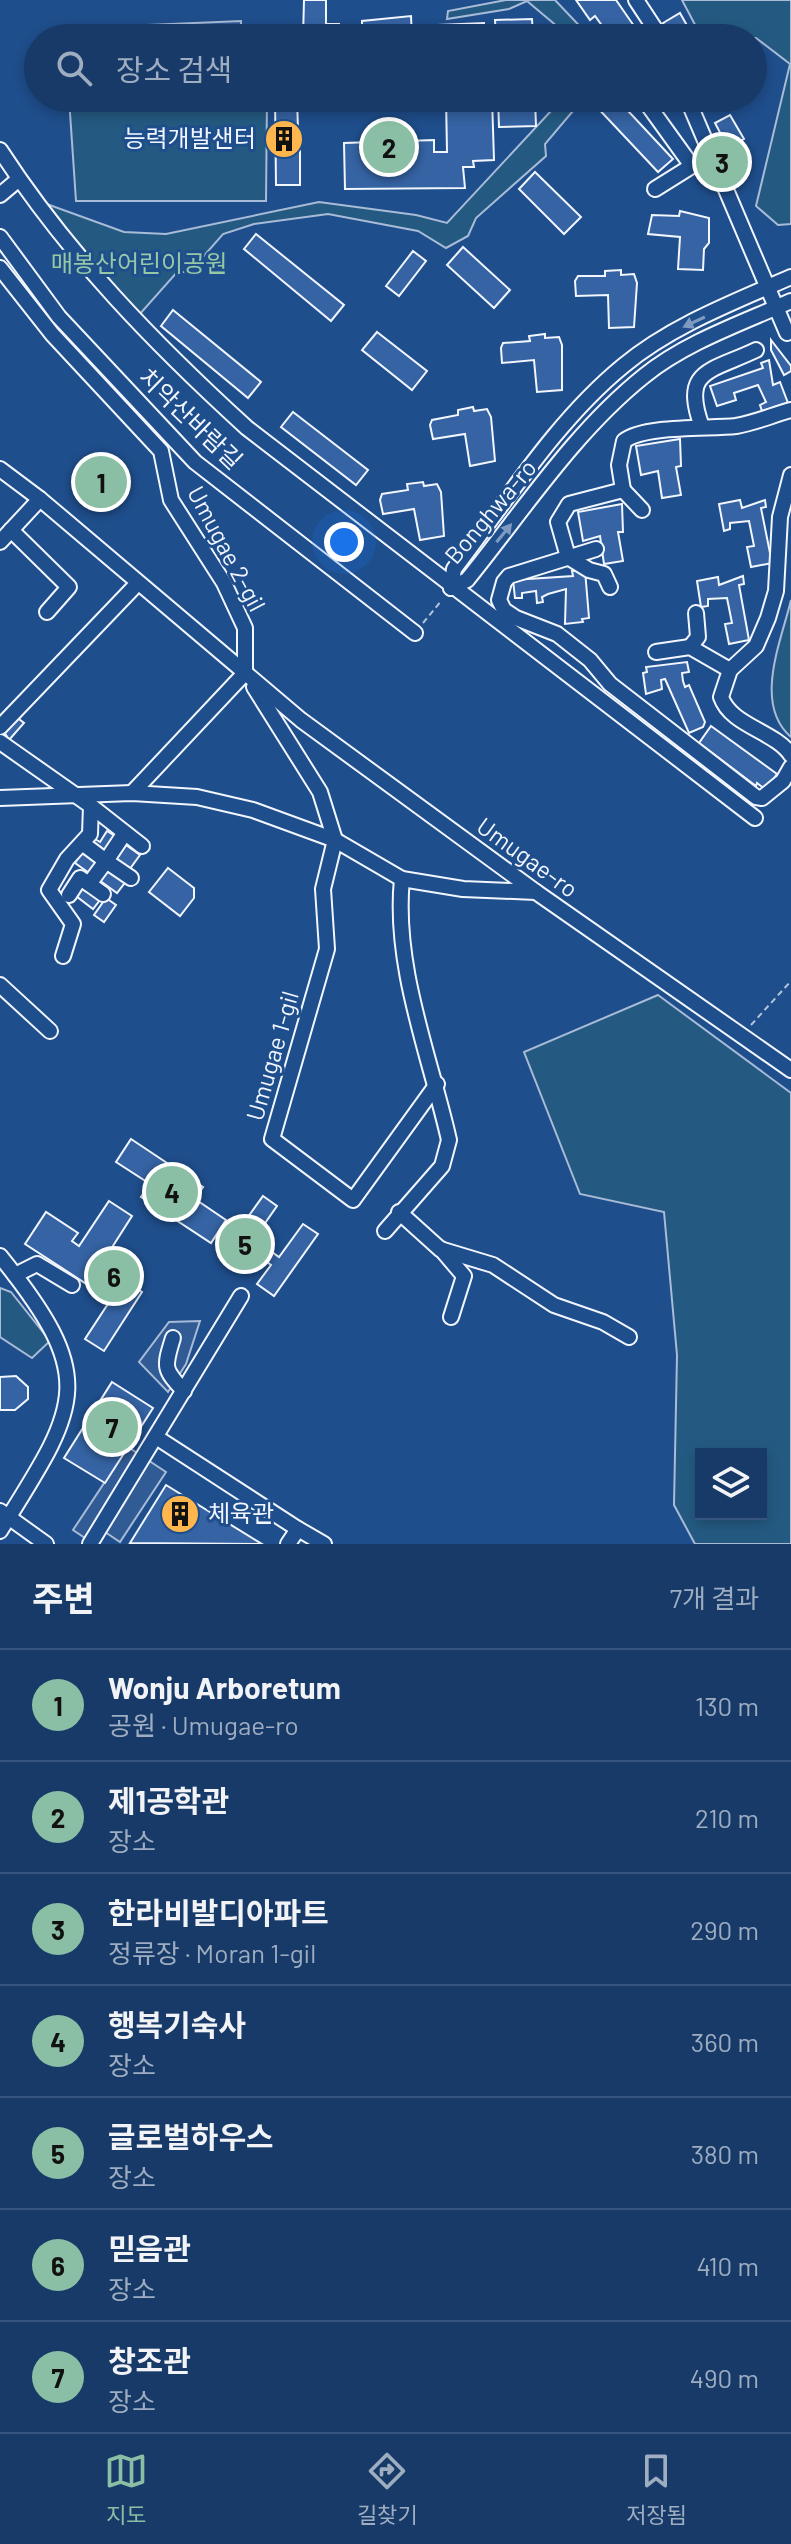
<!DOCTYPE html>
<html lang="ko">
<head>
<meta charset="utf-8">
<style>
	body { margin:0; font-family:Barlow,"Noto Sans KR",sans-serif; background:#244571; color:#f1f3f6 }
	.controls { position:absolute; right:24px; bottom:24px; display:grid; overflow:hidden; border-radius:0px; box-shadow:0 4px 12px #0003 }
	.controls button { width:72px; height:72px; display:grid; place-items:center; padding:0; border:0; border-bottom:2px solid #36547d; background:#173a69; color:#f1f3f6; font:40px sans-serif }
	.you { position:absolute; left:344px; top:542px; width:28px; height:28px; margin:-20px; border:6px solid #fff; border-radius:50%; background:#1a73e8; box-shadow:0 0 0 12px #1a73e833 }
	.badge { display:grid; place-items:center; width:52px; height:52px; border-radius:50%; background:#8abfa5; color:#111; font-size:26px; font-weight:700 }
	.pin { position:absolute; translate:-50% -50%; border:4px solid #fff; box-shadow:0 2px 8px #0006 }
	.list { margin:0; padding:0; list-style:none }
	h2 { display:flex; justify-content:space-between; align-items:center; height:104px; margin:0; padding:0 32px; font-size:34px }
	h2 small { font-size:26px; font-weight:400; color:#9eadc0 }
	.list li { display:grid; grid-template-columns:52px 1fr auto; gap:24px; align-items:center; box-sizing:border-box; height:112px; padding:0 32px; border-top:2px solid #36547d }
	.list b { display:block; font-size:30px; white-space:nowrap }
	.list p { margin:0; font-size:26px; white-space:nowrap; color:#9eadc0 }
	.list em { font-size:26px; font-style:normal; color:#9eadc0 }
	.icon { flex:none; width:44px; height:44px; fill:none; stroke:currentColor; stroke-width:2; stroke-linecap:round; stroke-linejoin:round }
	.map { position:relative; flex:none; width:791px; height:1544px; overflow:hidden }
	.search { position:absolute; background:#173a69; box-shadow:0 4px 12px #0003; left:24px; right:24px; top:24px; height:88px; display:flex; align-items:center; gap:20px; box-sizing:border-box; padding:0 28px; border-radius:44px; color:#9eadc0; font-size:30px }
	.sheet { height:888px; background:#173a69 }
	nav { display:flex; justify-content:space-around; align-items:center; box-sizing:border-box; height:112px; border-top:2px solid #36547d; background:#173a69; font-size:22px; color:#9eadc0 }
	nav a { display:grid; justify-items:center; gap:4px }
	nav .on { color:#8abfa5 }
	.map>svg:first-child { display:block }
</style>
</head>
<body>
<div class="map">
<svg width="791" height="1544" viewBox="0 0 791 1544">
	<rect width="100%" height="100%" fill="#1f4e8c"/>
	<g fill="#245a82" stroke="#a8bbd7" stroke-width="2" fill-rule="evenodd">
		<path d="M 506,0 L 555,0 L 591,38 L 571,38 L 527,1 L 509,9 L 447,19 L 448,11 Z"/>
		<path d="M 682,0 L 791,0 L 791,224 L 778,225 L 756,206 L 790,64 L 756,38 L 702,38 Z"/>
		<path d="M 69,98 L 267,98 L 266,201 L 76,201 Z"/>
		<path d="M 563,98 L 584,98 L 545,144 L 546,156 L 476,218 L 468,236 L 446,248 L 418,231 L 328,214 L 254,224 L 223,234 L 189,273 L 178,271 L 139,315 L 44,203 L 124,232 L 166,234 L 319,202 L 416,215 L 447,223 Z"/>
		<path d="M 791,600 L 791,737 C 753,704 781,642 791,600 Z"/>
		<path d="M 658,995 L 791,1093 L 791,1544 L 695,1544 L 674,1505 L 677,1355 L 664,1212 L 580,1194 L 524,1052 ZM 701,1454 L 761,1454 L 761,1514 L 701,1514 Z"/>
		<path d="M 0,1288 L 11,1292 L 50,1341 L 32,1358 L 0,1337 Z"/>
	</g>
	<g fill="#305b95" stroke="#a8bbd7" stroke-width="2">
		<path d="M 241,21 L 241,38 L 102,38 L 101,27 Z"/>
		<path d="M 200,1321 L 186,1364 L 168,1392 L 139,1362 L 169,1322 Z"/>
		<path d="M 128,1447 L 166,1472 L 120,1542 L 105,1532 L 94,1544 L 73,1530 Z"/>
	</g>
	<g fill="#3563a3" stroke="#f2f6ff" stroke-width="2">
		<path d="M 304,0 L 326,0 L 326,24 L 339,24 L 339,30 L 324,30 L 324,35 L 329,38 L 303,38 Z"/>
		<path d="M 576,0 L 616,0 L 641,36 L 611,38 L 595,16 L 590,20 Z"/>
		<path d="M 680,13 L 694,38 L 672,38 L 663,23 Z"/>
		<path d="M 411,16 L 412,38 L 362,38 L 362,21 Z"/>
		<path d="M 532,19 L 533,38 L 496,38 L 495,20 Z"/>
		<path d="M 484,23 L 485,38 L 439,38 L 438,25 Z"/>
		<path d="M 275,98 L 297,98 L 298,130 L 292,130 L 292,148 L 300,148 L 300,185 L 276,185 Z"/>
		<path d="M 446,98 L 492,98 L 494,160 L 473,161 L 474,167 L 463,167 L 465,188 L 345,189 L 344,143 L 434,140 L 434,152 L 447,152 Z"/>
		<path d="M 498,98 L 535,98 L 536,126 L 499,127 Z"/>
		<path d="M 598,98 L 616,98 L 673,159 L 658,172 L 593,103 Z"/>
		<path d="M 730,115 L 744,139 L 728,148 L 715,123 Z"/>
		<path d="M 535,172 L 581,217 L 564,234 L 519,189 Z"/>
		<path d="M 680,211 L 709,218 L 709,243 L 704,249 L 703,270 L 678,269 L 680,237 L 648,234 L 652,215 L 679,216 Z"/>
		<path d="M 256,234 L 344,305 L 331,321 L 244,249 Z"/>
		<path d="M 463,247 L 510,290 L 494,308 L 447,265 Z"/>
		<path d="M 413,251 L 426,261 L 399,296 L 386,286 Z"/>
		<path d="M 621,270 L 621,275 L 634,274 L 637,283 L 634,327 L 609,328 L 608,295 L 576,296 L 575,281 L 578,276 L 605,276 L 605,271 Z"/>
		<path d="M 173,310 L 261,382 L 248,398 L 161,326 Z"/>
		<path d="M 377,332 L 427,371 L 412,390 L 362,350 Z"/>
		<path d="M 545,334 L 545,338 L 559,337 L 562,345 L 562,390 L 537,392 L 534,360 L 502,363 L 501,348 L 503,343 L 530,341 L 529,336 Z"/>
		<path d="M 771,340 L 791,366 L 791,371 L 784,375 L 771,350 Z"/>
		<path d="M 769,360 L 773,385 L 780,382 L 788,403 L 762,411 L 760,405 L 766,402 L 758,385 L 734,393 L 736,400 L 717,406 L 710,386 L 763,368 L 761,363 Z"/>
		<path d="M 473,407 L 474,411 L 487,409 L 491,417 L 495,461 L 470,466 L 465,434 L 433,439 L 430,425 L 432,420 L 458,415 L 458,410 Z"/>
		<path d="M 293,412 L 368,470 L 356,485 L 281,427 Z"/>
		<path d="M 680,439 L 681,466 L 676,467 L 681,495 L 662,498 L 658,471 L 641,475 L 636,446 Z"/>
		<path d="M 423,482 L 424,486 L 437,484 L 441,492 L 444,536 L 420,540 L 414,509 L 383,514 L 380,500 L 382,494 L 408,490 L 407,484 Z"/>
		<path d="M 740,500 L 742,508 L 765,500 L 766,507 L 761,508 L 772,563 L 751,567 L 747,547 L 754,546 L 749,521 L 730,523 L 730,529 L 724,531 L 719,504 Z"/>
		<path d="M 622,504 L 623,532 L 618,532 L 623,561 L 604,564 L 600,536 L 583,541 L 578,512 Z"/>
		<path d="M 585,570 L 589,618 L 582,619 L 583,622 L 565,624 L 566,589 L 548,594 L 542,597 L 543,602 L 537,603 L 536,591 L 522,593 L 522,598 L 515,598 L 513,580 L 573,576 L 572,571 Z"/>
		<path d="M 743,576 L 744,584 L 739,585 L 749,640 L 729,644 L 725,624 L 732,623 L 727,598 L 708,599 L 708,606 L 701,607 L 697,581 L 718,577 L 719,585 Z"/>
		<path d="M 687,662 L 689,672 L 682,673 L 683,681 L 685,687 L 689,685 L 705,722 L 703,727 L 689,733 L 665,679 L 661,680 L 662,689 L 646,694 L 643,673 L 647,672 L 646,667 Z"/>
		<path d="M 15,716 L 24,723 L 9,740 L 3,730 Z"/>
		<path d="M 711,726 L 777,774 L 766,790 L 757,783 L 756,786 L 699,743 Z"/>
		<path d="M 107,831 L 118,838 L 107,854 L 92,844 L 95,839 L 100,842 Z"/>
		<path d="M 126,845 L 140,855 L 129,870 L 115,860 Z"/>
		<path d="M 83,851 L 100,863 L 92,875 L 75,863 Z"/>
		<path d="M 108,867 L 127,880 L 117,893 L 99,880 Z"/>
		<path d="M 168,868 L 194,888 L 194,898 L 180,916 L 149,892 Z"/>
		<path d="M 83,887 L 100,900 L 93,909 L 76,896 Z"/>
		<path d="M 106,898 L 116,905 L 104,922 L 94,915 Z"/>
		<path d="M 131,1139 L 203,1187 L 195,1199 L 226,1220 L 211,1243 L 141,1197 L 150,1184 L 116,1162 Z"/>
		<path d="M 263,1196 L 277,1206 L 254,1239 L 279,1257 L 303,1224 L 318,1234 L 274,1296 L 257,1284 L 271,1265 L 249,1249 L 236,1269 L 219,1257 Z"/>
		<path d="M 109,1201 L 132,1216 L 104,1260 L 127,1275 L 128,1282 L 142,1292 L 104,1351 L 85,1339 L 119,1287 L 96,1272 L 88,1285 L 25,1244 L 46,1212 L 78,1233 L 72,1241 L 79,1246 Z"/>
		<path d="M 16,1376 L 28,1387 L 28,1399 L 15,1410 L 0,1410 L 0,1377 Z"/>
		<path d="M 112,1382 L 153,1408 L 105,1483 L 64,1458 Z"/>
		<path d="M 166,1485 L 262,1544 L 130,1543 Z"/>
	</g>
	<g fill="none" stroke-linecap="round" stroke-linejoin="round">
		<defs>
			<g id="minor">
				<path d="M 636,0 L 661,38"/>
				<path d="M 643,98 L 692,166"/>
				<path d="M 687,98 L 787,333"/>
				<path d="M 0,150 C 68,255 156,345 247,428 L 755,818"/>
				<path d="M 655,189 L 711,154"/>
				<path d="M 0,195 L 19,179"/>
				<path d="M 0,237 L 59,317 L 195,462 L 415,633"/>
				<path d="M 0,268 L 52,334 L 161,451 L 171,500 L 224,583 L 245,628 L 245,673"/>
				<path d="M 702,427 C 681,369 710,372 756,350"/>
				<path d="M 0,469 L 40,499 L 301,720 L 536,892 L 791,1070"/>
				<path d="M 791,475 L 780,517 L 776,591 L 768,618 L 756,646 L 730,670 L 721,697 C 731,726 775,731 791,755"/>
				<path d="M 623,490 L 642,510"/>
				<path d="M 11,530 L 69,587 L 47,612"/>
				<path d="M 0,542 L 40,499"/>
				<path d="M 596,549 L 509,576 L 504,582 L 499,600 L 504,610 L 516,618 L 557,634 L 590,660 L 610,684 L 756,797 L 762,798 L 783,781 L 791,767"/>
				<path d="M 610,587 L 604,574 L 589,570 L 568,557 L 558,522 L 569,504 L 623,490 L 619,465 L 624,441 C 644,425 709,429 736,426 C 754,423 773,415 791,410"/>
				<path d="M 451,588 L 454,569 C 507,500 556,421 623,366 C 671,326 734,302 791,277"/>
				<path d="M 451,588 L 467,580 C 523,511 574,432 644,376 C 686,342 742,323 791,301"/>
				<path d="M 690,647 L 698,637 L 696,613"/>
				<path d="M 656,652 L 690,647 L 730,670"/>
				<path d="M 254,687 L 320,792 L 335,840 L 323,889 L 327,949 L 272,1139 L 353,1200 L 437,1084"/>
				<path d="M 0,727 L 137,584"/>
				<path d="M 0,742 L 91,806 L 90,834 L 67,859 L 49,890 L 73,924 L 63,956"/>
				<path d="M 132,793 L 245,673"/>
				<path d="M 0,798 L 132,793 L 197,797 L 253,810 L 335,840 L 402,879 L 463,889 L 536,892"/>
				<path d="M 91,806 L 142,846"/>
				<path d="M 124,834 L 106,861 L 131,878"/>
				<path d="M 86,846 L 106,861 L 89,884 L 103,894"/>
				<path d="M 69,895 L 80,878 L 89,884"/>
				<path d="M 0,985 L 50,1031"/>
				<path d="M 399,1212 L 440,1249 L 493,1265 L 554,1305 L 603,1322 L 629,1337"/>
				<path d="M 385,1231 L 442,1166 L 449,1140 C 430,1056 393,966 402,879"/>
				<path d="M 441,1249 L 464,1276 L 451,1317"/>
				<path d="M 0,1256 C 100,1380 79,1405 0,1531"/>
				<path d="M 15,1275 L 37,1264 L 72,1285"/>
				<path d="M 173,1338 C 164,1367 163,1369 184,1391"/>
				<path d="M 156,1437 L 298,1529 L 288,1544"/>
				<path d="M 0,1511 L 46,1544"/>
				<path d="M 298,1529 L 324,1544"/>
				<path d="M 90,1544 L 241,1296"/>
			</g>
		</defs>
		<use href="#minor" stroke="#f2f6ff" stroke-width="18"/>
		<g stroke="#b3c4dc" stroke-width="2" stroke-dasharray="6 4" stroke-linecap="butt">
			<path d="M 423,623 L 442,600"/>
			<path d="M 751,1025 L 791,981"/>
		</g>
		<use href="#minor" stroke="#1f4e8c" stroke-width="14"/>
	</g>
	<defs><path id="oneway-solid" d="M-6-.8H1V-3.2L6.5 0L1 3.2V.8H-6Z" transform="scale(2)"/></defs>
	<g fill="#7e9ac0">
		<use href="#oneway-solid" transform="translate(694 322) rotate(155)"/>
		<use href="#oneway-solid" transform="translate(504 533) rotate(-51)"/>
	</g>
	<defs>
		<symbol id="building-disc" viewBox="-11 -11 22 22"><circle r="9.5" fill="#ffb74d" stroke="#1f4e8c"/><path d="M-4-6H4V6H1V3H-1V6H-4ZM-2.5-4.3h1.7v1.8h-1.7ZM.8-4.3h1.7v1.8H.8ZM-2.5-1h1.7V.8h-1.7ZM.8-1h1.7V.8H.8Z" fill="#111"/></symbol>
	</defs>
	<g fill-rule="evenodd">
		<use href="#building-disc" x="262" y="117" width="44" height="44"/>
		<use href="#building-disc" x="158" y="1492" width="44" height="44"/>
	</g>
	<g text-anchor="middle" stroke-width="6" stroke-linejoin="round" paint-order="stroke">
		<g font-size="24" fill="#f2f6ff" stroke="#1f4e8c" text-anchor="end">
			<text x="256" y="147">능력개발샌터</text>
			<text x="208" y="1522" text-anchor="start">체육관</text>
		</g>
		<g font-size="24" fill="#97c8a6" stroke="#1f4e8c">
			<text x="139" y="272">매봉산어린이공원</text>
		</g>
		<g font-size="24" fill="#f2f6ff" stroke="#1f4e8c">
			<text transform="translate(190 419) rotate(44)" y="8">치악산바람길</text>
			<text transform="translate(491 512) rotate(-50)" y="8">Bonghwa-ro</text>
			<text transform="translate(226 549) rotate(62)" y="8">Umugae 2-gil</text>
			<text transform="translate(527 858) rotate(36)" y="8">Umugae-ro</text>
			<text transform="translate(273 1056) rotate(-74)" y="8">Umugae 1-gil</text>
		</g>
	</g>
</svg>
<div class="controls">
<button><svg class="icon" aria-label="layers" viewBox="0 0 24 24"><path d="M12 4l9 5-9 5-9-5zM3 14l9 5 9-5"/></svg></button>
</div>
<div class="you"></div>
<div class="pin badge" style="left:101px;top:482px">1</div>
<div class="pin badge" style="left:389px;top:147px">2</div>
<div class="pin badge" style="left:722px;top:162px">3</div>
<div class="pin badge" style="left:172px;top:1192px">4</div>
<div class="pin badge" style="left:245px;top:1244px">5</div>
<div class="pin badge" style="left:114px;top:1276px">6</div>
<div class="pin badge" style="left:112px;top:1427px">7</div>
<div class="search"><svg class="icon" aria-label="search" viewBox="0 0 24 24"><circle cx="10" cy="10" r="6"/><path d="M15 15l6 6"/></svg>장소 검색</div>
</div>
<section class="sheet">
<h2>주변<small>7개 결과</small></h2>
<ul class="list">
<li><span class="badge">1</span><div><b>Wonju Arboretum</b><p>공원 · Umugae-ro</p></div><em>130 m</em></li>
<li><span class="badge">2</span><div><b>제1공학관</b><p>장소</p></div><em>210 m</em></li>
<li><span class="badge">3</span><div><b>한라비발디아파트</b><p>정류장 · Moran 1-gil</p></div><em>290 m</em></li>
<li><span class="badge">4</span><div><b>행복기숙사</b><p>장소</p></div><em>360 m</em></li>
<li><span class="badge">5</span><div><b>글로벌하우스</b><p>장소</p></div><em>380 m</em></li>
<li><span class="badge">6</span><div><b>믿음관</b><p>장소</p></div><em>410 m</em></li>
<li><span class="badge">7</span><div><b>창조관</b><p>장소</p></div><em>490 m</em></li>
</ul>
</section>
<nav>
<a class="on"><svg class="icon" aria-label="map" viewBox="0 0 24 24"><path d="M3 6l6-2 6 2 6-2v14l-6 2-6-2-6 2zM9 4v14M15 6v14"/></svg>지도</a>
<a><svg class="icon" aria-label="directions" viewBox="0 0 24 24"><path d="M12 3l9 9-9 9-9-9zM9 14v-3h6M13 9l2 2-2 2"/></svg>길찾기</a>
<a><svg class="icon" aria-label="saved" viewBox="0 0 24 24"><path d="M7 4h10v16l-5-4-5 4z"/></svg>저장됨</a>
</nav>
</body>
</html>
